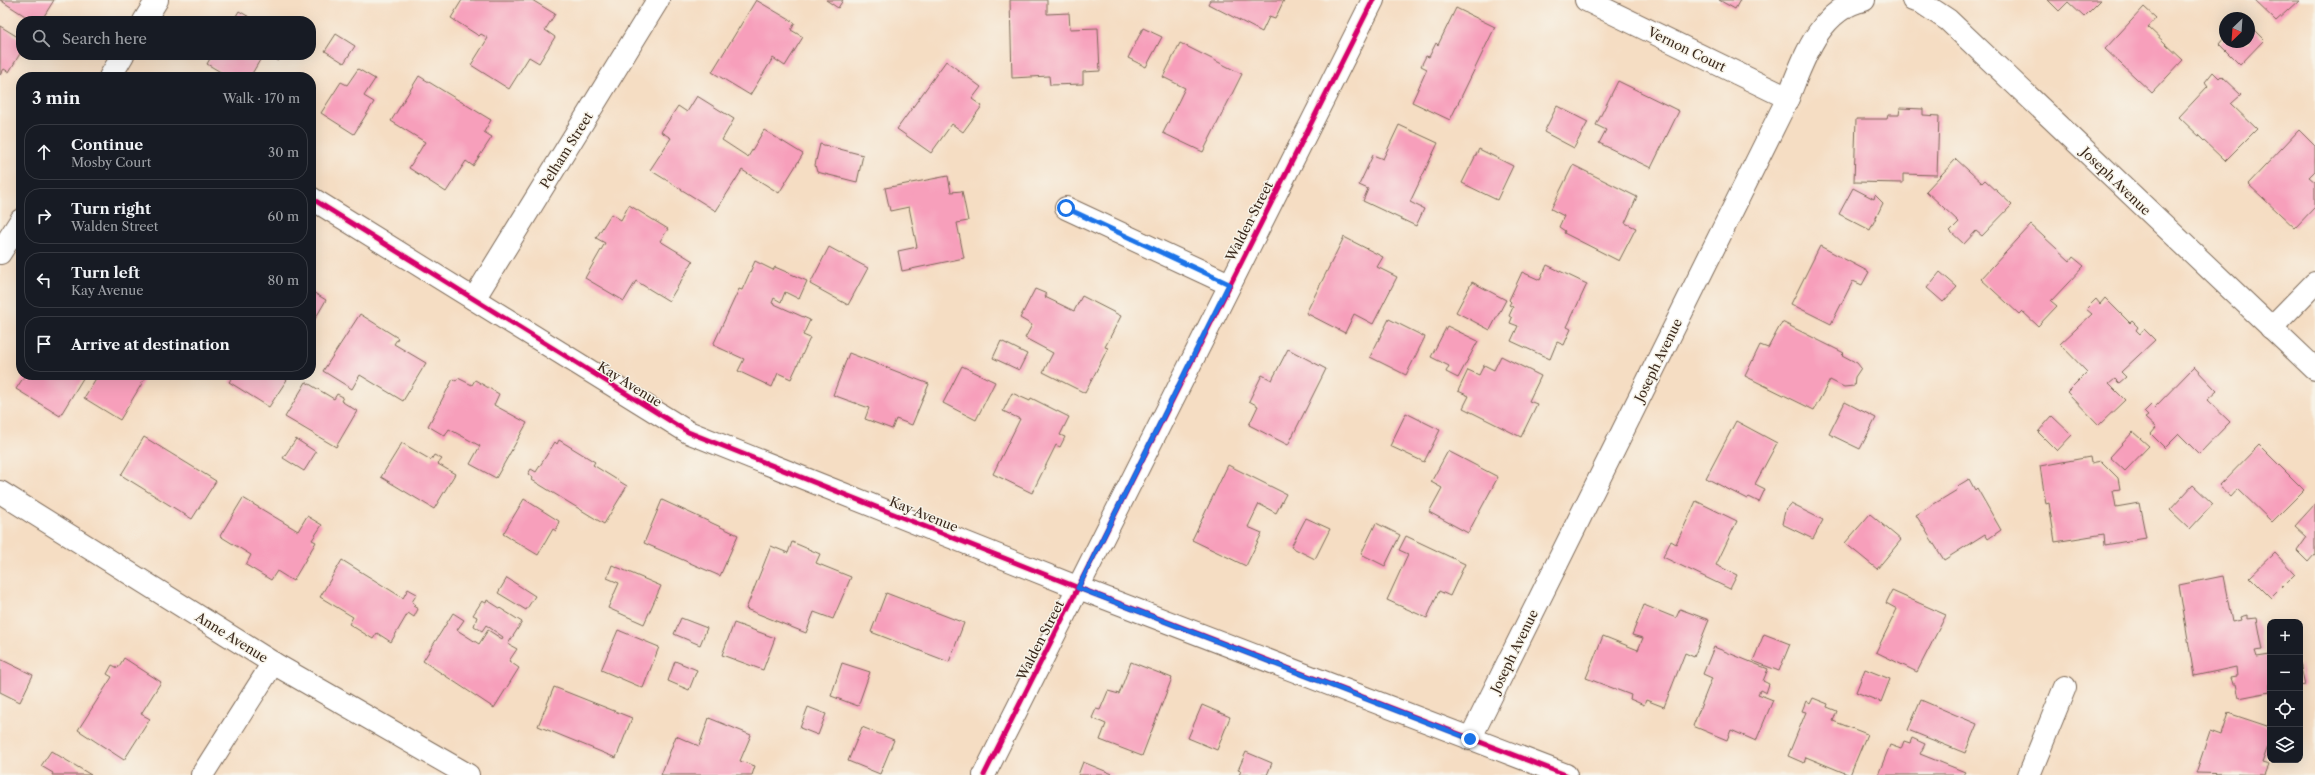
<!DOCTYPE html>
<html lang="en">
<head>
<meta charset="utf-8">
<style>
	body { margin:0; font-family:"Libre Caslon Text",serif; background:#242831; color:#f1f3f6 }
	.controls { position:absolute; right:12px; bottom:12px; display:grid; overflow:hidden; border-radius:8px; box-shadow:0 4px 16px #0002 }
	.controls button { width:36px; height:36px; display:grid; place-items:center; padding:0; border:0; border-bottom:1px solid #363941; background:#171b24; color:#f1f3f6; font:20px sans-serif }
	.compass { position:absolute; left:2219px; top:12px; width:36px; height:36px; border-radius:50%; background:#171b24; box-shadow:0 4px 16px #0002; rotate:205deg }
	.stop { position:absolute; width:12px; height:12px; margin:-9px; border:3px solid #1a73e8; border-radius:50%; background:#fff }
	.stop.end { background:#1a73e8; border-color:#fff; box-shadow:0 1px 4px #0008 }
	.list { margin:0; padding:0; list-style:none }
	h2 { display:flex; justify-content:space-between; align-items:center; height:52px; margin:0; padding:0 16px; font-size:17px }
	h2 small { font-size:13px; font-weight:400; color:#9ea1a6 }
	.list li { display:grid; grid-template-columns:26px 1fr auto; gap:12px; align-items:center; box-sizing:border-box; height:56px; margin:0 8px 8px; padding:0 8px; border:1px solid #363941; border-radius:16px }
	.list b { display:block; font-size:15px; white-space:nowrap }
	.list p { margin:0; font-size:13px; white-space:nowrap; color:#9ea1a6 }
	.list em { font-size:13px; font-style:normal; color:#9ea1a6 }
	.icon { flex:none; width:22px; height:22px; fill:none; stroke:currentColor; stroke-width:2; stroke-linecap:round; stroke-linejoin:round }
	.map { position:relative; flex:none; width:2315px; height:775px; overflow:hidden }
	.search { position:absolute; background:#171b24; box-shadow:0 4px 16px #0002; left:16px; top:16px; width:300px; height:44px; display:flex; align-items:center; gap:10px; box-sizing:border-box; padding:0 14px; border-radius:16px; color:#9ea1a6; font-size:15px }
	.panel { position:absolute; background:#171b24; box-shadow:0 4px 16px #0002; left:16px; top:72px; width:300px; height:308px; border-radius:16px }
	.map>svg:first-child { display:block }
</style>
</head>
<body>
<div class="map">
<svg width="2315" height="775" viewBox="0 0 2315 775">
	<rect width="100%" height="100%" fill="#f7f3e8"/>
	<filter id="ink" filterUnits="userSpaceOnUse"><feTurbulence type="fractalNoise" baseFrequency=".025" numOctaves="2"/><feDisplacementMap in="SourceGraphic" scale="8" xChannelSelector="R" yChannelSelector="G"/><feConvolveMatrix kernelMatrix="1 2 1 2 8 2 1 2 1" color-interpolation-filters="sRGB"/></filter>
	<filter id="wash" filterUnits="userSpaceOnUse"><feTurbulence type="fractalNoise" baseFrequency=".012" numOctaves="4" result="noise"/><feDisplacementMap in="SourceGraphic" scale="16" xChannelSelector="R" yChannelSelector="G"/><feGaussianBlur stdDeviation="0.9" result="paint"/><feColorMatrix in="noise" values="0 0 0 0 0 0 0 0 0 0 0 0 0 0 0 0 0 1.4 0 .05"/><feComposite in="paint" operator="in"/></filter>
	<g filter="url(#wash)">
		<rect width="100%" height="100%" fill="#f5ddc3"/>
		<g id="blocks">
			<g fill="#f79fbb">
				<path d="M 0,0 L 54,0 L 41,21 L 33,21 Z"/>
				<path d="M 462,0 L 532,0 L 555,14 L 545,30 L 555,37 L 539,63 L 529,57 L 509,89 L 471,65 L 488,38 L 481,34 L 479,36 L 451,18 Z"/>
				<path d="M 756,0 L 795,23 L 791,30 L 803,37 L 785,66 L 773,58 L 750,95 L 712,72 Z"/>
				<path d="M 826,0 L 843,0 L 838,8 Z"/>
				<path d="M 1010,0 L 1047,0 L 1047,14 L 1069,13 L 1070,29 L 1098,28 L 1100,71 L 1083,72 L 1083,84 L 1050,85 L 1049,76 L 1012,78 Z"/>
				<path d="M 1210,0 L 1284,0 L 1275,19 L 1269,17 L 1262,32 L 1208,4 Z"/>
				<path d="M 1719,0 L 1740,0 L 1735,9 Z"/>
				<path d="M 2048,0 L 2101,0 L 2084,17 L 2068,2 L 2059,11 Z"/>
				<path d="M 2254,0 L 2299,0 L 2276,21 Z"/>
				<path d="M 2144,7 L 2156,18 L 2148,27 L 2183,60 L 2152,93 L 2105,49 Z"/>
				<path d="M 1456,8 L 1495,27 L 1450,120 L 1412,102 L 1427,69 L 1421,66 L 1426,56 L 1429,57 L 1436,43 L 1438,45 Z"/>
				<path d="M 239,11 L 256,21 L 233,21 Z"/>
				<path d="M 2249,25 L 2264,40 L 2240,65 L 2219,44 L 2225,37 L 2225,42 L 2249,42 Z"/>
				<path d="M 0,26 L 21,39 L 21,52 L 9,72 L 4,69 L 0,75 Z"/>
				<path d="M 1143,28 L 1162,37 L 1146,67 L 1128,58 Z"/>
				<path d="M 336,34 L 355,46 L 344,63 L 325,51 Z"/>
				<path d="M 1180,43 L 1242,74 L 1203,152 L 1163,133 L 1185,88 L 1163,77 Z"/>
				<path d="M 212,55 L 263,55 L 250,77 L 229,77 L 207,64 Z"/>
				<path d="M 268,55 L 282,55 L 278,61 Z"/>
				<path d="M 946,61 L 981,87 L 972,99 L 982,106 L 963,132 L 952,124 L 931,153 L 897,129 Z"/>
				<path d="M 358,69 L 375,79 L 364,96 L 374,102 L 354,134 L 321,113 L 341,82 L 347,85 Z"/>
				<path d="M 2213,72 L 2219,78 L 2221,76 L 2241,95 L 2231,104 L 2257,129 L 2225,161 L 2179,117 L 2208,86 L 2205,82 Z"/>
				<path d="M 419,76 L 491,120 L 484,132 L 492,137 L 473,166 L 466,161 L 446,192 L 409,168 L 425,142 L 391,121 Z"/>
				<path d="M 1618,81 L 1679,111 L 1651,168 L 1599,143 L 1606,130 L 1596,125 Z"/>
				<path d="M 697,96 L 734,119 L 722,140 L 748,157 L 764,130 L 803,154 L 779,193 L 742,170 L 716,211 L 650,170 L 671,138 L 661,132 L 678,106 L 687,112 Z"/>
				<path d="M 1557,106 L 1588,122 L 1574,148 L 1544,132 Z"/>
				<path d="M 1900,108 L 1923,109 L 1923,115 L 1939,116 L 1937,175 L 1903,174 L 1903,183 L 1854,182 L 1856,119 L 1887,119 L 1888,115 L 1899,115 Z"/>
				<path d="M 1399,125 L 1438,143 L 1410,202 L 1424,209 L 1416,226 L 1363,201 L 1368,189 L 1359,185 L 1373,155 L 1383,159 Z"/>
				<path d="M 2299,130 L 2315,146 L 2315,171 L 2309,177 L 2315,182 L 2315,207 L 2295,228 L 2248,184 Z"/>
				<path d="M 820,144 L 863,155 L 857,182 L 817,172 L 815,165 Z"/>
				<path d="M 1479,149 L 1513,166 L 1497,200 L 1462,183 Z"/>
				<path d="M 1956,159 L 1982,183 L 1985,180 L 2012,205 L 1982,236 L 1976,231 L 1964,244 L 1950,231 L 1959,222 L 1926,191 Z"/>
				<path d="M 1573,165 L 1637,197 L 1625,223 L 1636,228 L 1619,261 L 1564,233 L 1565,231 L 1559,227 L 1564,216 L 1551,209 Z"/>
				<path d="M 948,176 L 951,192 L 962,191 L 968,221 L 957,223 L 964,258 L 902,271 L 898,251 L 917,247 L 909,207 L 890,211 L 885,188 Z"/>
				<path d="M 1853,188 L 1874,199 L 1875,195 L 1883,203 L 1870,230 L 1839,214 Z"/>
				<path d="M 629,205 L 668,229 L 660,241 L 693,261 L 669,301 L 636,281 L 624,301 L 585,278 L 605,243 L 596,238 L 611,214 L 621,220 Z"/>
				<path d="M 2031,225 L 2070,261 L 2073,257 L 2084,266 L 2051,301 L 2057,306 L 2038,326 L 2022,311 L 2019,314 L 1981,279 Z"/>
				<path d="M 1344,237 L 1383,257 L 1377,267 L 1397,277 L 1373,324 L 1354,314 L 1345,333 L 1306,313 Z"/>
				<path d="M 1820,246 L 1869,272 L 1862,285 L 1853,281 L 1831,324 L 1791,304 Z"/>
				<path d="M 829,247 L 868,268 L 848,305 L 810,284 Z"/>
				<path d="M 755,261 L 773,270 L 775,267 L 807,281 L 799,299 L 785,292 L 781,302 L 774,298 L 772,303 L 810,320 L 803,335 L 810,338 L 791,379 L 778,373 L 772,387 L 738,371 L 744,359 L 713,345 L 739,289 L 742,290 Z"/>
				<path d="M 1547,265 L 1587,284 L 1567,327 L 1571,329 L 1564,345 L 1557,342 L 1550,359 L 1511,341 L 1518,326 L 1510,323 L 1512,318 L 1509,316 L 1513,307 L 1509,305 L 1511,302 L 1509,300 L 1522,272 L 1540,280 Z"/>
				<path d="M 1940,272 L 1957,287 L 1943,302 L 1927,288 Z"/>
				<path d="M 1472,282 L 1506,300 L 1490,330 L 1456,312 Z"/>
				<path d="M 1035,289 L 1047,294 L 1045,297 L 1074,311 L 1082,296 L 1121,316 L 1105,347 L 1108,348 L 1085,393 L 1043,372 L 1053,353 L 1025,338 L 1032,325 L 1020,318 Z"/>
				<path d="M 311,291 L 326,300 L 311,326 Z"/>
				<path d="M 2105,298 L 2130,323 L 2132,321 L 2138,327 L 2136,330 L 2140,334 L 2144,329 L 2155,340 L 2121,372 L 2126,377 L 2119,383 L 2115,379 L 2109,384 L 2125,400 L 2099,425 L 2067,392 L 2087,372 L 2060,344 L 2092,314 L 2086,309 L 2096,299 L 2100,304 Z"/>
				<path d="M 360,314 L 398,338 L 394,344 L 426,363 L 403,401 L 360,375 L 352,389 L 323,371 Z"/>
				<path d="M 1389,319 L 1425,337 L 1406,375 L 1370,357 Z"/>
				<path d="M 1782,322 L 1844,353 L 1842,355 L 1857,363 L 1861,368 L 1855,377 L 1854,386 L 1844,387 L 1830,380 L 1814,410 L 1745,376 L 1760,345 L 1768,348 Z"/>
				<path d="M 1447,326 L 1478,341 L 1458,378 L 1446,372 L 1449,366 L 1431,357 Z"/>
				<path d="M 1001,341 L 1027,354 L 1019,370 L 993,358 Z"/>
				<path d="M 1288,349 L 1326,369 L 1288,445 L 1249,425 L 1258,406 L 1249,401 L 1262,375 L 1272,380 Z"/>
				<path d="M 849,353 L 929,384 L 912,425 L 896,419 L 892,429 L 865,419 L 869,408 L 833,395 Z"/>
				<path d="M 1501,356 L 1541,376 L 1529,401 L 1537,404 L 1521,437 L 1463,408 L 1469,396 L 1458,391 L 1468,370 L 1479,375 L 1484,365 L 1494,370 Z"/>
				<path d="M 962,366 L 995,382 L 976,420 L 943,403 Z"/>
				<path d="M 2194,367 L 2217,391 L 2207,400 L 2230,422 L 2199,454 L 2179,434 L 2165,448 L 2151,434 L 2156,428 L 2145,418 L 2148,416 L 2144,412 L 2151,405 L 2154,408 Z"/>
				<path d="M 25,375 L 85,375 L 60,416 L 16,389 Z"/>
				<path d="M 98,375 L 147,375 L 120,420 L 84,398 Z"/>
				<path d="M 234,375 L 290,375 L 269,407 L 229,382 Z"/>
				<path d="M 458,378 L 472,385 L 475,380 L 499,394 L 494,405 L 527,423 L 496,478 L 470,464 L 480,446 L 449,429 L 445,436 L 428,426 L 453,379 L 456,381 Z"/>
				<path d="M 306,382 L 334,399 L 337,394 L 343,397 L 341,401 L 357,411 L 336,447 L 285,417 Z"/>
				<path d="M 1012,393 L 1030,401 L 1031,398 L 1069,417 L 1060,435 L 1065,437 L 1060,447 L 1056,445 L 1032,493 L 993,474 L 1020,419 L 1003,411 Z"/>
				<path d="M 1845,402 L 1876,418 L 1860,449 L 1829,434 Z"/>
				<path d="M 1406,413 L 1440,430 L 1424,462 L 1390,446 Z"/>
				<path d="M 2052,416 L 2072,435 L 2057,451 L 2038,432 Z"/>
				<path d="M 1736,421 L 1777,443 L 1755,484 L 1765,489 L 1759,502 L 1749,497 L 1747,499 L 1706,478 Z"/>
				<path d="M 2133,432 L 2149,446 L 2125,471 L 2110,457 Z"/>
				<path d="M 144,437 L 216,481 L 192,519 L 121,475 Z"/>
				<path d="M 296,439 L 316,452 L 304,471 L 283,458 Z"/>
				<path d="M 559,440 L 595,462 L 593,465 L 627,486 L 604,524 L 532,480 L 533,478 L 528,474 L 531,469 L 536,472 L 555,442 L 557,444 Z"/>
				<path d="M 402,443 L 431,460 L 434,455 L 442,459 L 438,464 L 455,474 L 434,509 L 381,477 Z"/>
				<path d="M 2259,445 L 2304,490 L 2272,522 L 2238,489 L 2231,497 L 2219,486 Z"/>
				<path d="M 1448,451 L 1498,477 L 1468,533 L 1429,512 L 1442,488 L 1431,482 Z"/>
				<path d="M 2090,457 L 2091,463 L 2101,461 L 2118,478 L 2120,489 L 2113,490 L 2116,507 L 2139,503 L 2146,538 L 2105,545 L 2104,534 L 2055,542 L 2049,503 L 2046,504 L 2040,466 Z"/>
				<path d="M 1228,465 L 1286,494 L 1276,513 L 1259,504 L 1248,527 L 1262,533 L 1246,566 L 1192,540 Z"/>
				<path d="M 1969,479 L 1975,490 L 1977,488 L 2001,530 L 1988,539 L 1985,534 L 1944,560 L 1916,515 L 1957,490 L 1956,487 Z"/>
				<path d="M 2193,485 L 2213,504 L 2190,529 L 2170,510 Z"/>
				<path d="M 243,498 L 298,531 L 307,516 L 322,525 L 312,540 L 316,542 L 293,581 L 277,571 L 271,580 L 246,565 L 251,555 L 220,536 Z"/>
				<path d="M 524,499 L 559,521 L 556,531 L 553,529 L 538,555 L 503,534 Z"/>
				<path d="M 662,500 L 738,535 L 720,576 L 644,543 Z"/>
				<path d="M 1696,501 L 1737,521 L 1716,565 L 1737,575 L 1730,589 L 1663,557 L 1671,541 L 1676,544 Z"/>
				<path d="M 1791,504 L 1823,520 L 1813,539 L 1782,524 L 1785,511 Z"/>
				<path d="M 2315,504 L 2315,554 L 2308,562 L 2297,551 L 2307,537 L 2295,526 Z"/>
				<path d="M 1870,514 L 1901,540 L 1877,569 L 1845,543 Z"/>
				<path d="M 1306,518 L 1330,529 L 1315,559 L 1291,547 Z"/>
				<path d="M 1376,523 L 1400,535 L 1385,566 L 1361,554 Z"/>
				<path d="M 1406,536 L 1465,564 L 1450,596 L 1439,591 L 1427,618 L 1387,600 L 1408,554 L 1399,550 Z"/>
				<path d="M 792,542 L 820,554 L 816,563 L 851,577 L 833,619 L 814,612 L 806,633 L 746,609 L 771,546 L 788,553 Z"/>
				<path d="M 2275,553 L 2295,574 L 2271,598 L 2250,577 Z"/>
				<path d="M 342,560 L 403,598 L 408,589 L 417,594 L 412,602 L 415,604 L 413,606 L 418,609 L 414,617 L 408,613 L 391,642 L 377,633 L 373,639 L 349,624 L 353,617 L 320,597 Z"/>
				<path d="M 612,565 L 661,586 L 644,624 L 608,608 L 619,583 L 607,578 Z"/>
				<path d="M 2223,576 L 2232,622 L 2241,620 L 2240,617 L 2247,615 L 2247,619 L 2257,618 L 2263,650 L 2255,651 L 2257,657 L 2270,655 L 2270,692 L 2239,698 L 2236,684 L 2233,684 L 2231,678 L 2237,677 L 2236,667 L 2194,676 L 2179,585 Z"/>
				<path d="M 507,578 L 535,596 L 526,610 L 498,593 Z"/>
				<path d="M 1892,591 L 1946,615 L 1917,672 L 1876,652 L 1897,609 L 1886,603 Z"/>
				<path d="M 886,593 L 964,623 L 949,662 L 871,632 Z"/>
				<path d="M 487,600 L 522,622 L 508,644 L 517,649 L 509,661 L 519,668 L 494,708 L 423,661 L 453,613 L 464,620 L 457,630 L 479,644 L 488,630 L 502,639 L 503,637 L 486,625 L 482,631 L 474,626 L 477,617 L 473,615 L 482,601 L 486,603 Z"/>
				<path d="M 1644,605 L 1676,618 L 1680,609 L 1709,620 L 1694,657 L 1685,653 L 1664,707 L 1646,700 L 1644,705 L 1630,699 L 1631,695 L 1586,678 L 1603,636 L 1638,650 L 1643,638 L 1632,635 Z"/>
				<path d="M 681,618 L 707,628 L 700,645 L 674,634 Z"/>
				<path d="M 734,623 L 775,638 L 763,670 L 722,655 Z"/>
				<path d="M 618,630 L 659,647 L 643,688 L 601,670 Z"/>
				<path d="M 1764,634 L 1790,644 L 1779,671 L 1753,661 Z"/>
				<path d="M 1714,647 L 1768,669 L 1763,681 L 1769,684 L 1766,693 L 1760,690 L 1758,694 L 1773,700 L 1756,741 L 1731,730 L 1727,740 L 1693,726 L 1712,678 L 1703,674 Z"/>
				<path d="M 124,658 L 161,682 L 141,714 L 150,719 L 124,760 L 78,730 L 112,677 L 107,674 L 112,665 L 118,668 Z"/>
				<path d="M 0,659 L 33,675 L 20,702 L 0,692 Z"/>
				<path d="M 675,661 L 697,670 L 689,690 L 668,681 Z"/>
				<path d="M 1131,662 L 1172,678 L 1142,756 L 1100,740 L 1106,724 L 1092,718 L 1096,709 L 1100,710 L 1108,691 L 1119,694 Z"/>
				<path d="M 842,663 L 870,672 L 858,706 L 831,696 Z"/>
				<path d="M 2300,663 L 2305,685 L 2300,686 Z"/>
				<path d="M 1865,669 L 1890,679 L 1881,702 L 1856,692 Z"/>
				<path d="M 554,687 L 632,718 L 616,758 L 538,726 Z"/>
				<path d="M 1813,698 L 1828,704 L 1827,707 L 1837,711 L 1833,721 L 1867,734 L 1850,775 L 1806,757 L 1804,763 L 1788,756 L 1806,712 L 1802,711 L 1806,701 L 1810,704 Z"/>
				<path d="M 1921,700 L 1977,724 L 1965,753 L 1908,730 Z"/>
				<path d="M 1202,705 L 1230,717 L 1217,750 L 1188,738 Z"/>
				<path d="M 808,707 L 826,714 L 818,735 L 800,728 Z"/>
				<path d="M 2228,713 L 2270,727 L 2270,741 L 2262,763 L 2269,765 L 2265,775 L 2196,773 L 2210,731 L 2221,735 Z"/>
				<path d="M 709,718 L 751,735 L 740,761 L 755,766 L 752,775 L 661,775 L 676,736 L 699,746 Z"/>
				<path d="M 862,727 L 894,740 L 880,774 L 848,761 Z"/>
				<path d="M 1912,738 L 1925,744 L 1920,754 L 1965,772 L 1963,775 L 1878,775 L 1890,745 L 1901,749 L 1904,741 L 1910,743 Z"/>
				<path d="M 51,751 L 91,775 L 52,775 L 53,773 L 41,766 Z"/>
				<path d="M 1246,752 L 1272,763 L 1267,775 L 1239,775 L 1241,771 L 1238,770 Z"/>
				<path d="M 1083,762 L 1115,775 L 1078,775 Z"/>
			</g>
		</g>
	</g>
	<g filter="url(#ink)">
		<use href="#blocks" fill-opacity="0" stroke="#7c6958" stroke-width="1"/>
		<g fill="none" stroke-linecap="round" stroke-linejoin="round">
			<defs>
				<g id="minor">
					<path d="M 1586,0 L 1788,98"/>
					<path d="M 1913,0 L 1921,2 L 1948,20 L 2315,369"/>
					<path d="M 144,21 L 157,0"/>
					<path d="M 110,77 L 123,55"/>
					<path d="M 311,198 L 688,432 L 1079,588 L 1566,775"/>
					<path d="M 1066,208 L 1229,284"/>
					<path d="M 0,253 L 21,220"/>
					<path d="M 474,299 L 658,0"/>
					<path d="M 2271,328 L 2315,283"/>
					<path d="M 0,492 L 273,663 L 468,775"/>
					<path d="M 1470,739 L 1788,98 C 1803,61 1819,9 1864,0"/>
					<path d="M 202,775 L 273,663"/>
					<path d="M 984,775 L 1373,0"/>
					<path d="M 2029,775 L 2065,687"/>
				</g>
			</defs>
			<use href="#minor" stroke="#7c6958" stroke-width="24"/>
			<use href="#minor" stroke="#fff" stroke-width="22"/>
			<defs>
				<g id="cycleway">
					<path d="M 311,198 L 688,432 L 1079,588 L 1566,775"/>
					<path d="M 984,775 L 1373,0"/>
				</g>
			</defs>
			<use href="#cycleway" stroke="#f7f3e8" stroke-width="8"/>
			<use href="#cycleway" stroke="#d6006c" stroke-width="5"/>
		</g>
	</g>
	<g fill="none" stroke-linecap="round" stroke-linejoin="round" filter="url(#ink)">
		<path stroke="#1a73e8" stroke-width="5" d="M 1066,208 L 1229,284 L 1078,588 L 1470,739"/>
	</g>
	<g text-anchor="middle" stroke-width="3" stroke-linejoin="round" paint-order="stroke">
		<g font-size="13" fill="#3b2a1e" stroke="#f7f3e8">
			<text transform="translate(1687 49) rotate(26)" y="5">Vernon Court</text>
			<text transform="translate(566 150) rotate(-58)" y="5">Pelham Street</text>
			<text transform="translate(2116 181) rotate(44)" y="5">Joseph Avenue</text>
			<text transform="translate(1249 221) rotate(-63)" y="5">Walden Street</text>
			<text transform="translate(1658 360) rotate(-64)" y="5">Joseph Avenue</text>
			<text transform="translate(630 384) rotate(32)" y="5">Kay Avenue</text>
			<text transform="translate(924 514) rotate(22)" y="5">Kay Avenue</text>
			<text transform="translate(232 637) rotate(32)" y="5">Anne Avenue</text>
			<text transform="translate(1040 640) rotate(-63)" y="5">Walden Street</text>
			<text transform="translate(1514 651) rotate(-64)" y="5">Joseph Avenue</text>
		</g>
	</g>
</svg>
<div class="controls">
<button>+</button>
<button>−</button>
<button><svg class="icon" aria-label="locate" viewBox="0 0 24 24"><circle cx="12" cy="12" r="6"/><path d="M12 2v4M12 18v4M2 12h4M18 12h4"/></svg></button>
<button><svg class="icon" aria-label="layers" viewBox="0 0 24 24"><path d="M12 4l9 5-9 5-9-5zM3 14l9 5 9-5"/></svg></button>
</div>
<svg class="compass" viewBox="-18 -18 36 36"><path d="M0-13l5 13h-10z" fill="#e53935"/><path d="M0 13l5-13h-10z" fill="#9ea1a6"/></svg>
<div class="stop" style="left:1066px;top:208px"></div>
<div class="stop end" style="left:1470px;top:739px"></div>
<div class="search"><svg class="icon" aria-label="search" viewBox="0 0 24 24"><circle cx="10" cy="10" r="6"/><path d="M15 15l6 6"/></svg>Search here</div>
<section class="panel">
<h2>3 min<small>Walk · 170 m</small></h2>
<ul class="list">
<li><svg class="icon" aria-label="ahead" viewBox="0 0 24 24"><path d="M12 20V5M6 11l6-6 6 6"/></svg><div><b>Continue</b><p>Mosby Court</p></div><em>30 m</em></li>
<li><svg class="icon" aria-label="right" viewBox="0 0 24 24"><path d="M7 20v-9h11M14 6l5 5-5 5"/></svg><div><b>Turn right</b><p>Walden Street</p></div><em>60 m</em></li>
<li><svg class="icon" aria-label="left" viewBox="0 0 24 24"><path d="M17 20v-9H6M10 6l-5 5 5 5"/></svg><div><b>Turn left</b><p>Kay Avenue</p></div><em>80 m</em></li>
<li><svg class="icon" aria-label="arrive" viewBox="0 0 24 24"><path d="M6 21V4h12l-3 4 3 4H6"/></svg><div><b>Arrive at destination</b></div></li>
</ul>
</section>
</div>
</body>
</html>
